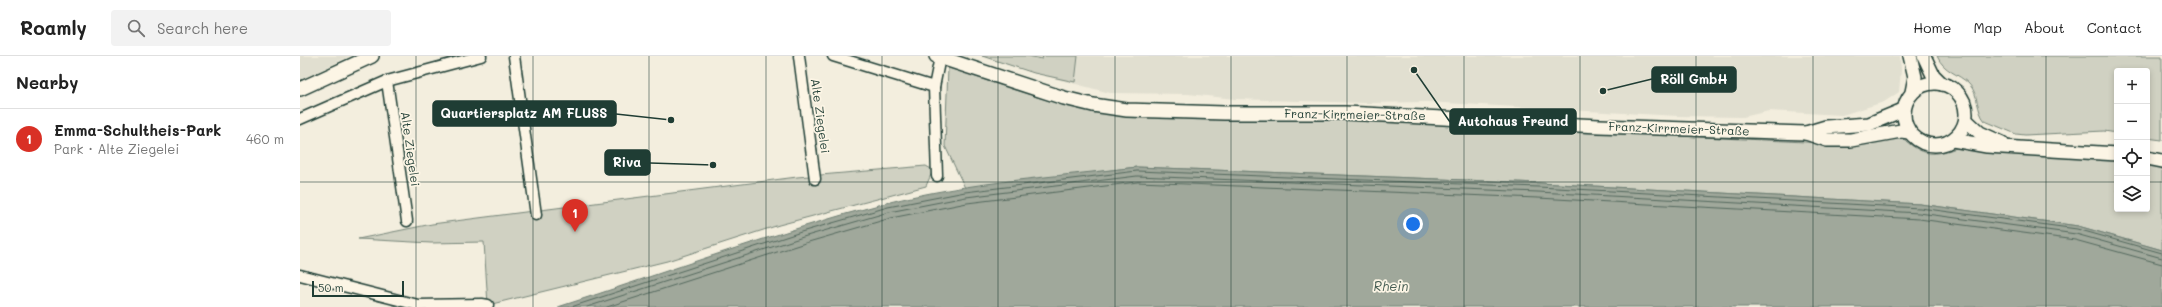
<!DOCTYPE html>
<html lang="en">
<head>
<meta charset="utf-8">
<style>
	body { margin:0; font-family:Mali,sans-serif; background:#f2f2f2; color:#222 }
	.controls { position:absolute; right:12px; top:12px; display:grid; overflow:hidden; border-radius:4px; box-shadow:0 2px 6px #0003 }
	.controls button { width:36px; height:36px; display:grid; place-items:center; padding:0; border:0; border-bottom:1px solid #e0e0e0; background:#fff; color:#222; font:20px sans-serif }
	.scale { position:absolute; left:12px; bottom:10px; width:92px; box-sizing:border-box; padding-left:4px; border:2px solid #1f3d34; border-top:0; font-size:11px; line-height:14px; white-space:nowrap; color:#1f3d34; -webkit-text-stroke:3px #fcf5e5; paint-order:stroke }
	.you { position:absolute; left:1113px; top:168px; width:14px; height:14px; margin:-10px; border:3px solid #fff; border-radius:50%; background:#1a73e8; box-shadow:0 0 0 6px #1a73e833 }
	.badge { display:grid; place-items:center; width:26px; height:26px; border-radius:50%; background:#d93025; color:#fff; font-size:13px; font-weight:700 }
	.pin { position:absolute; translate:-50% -33px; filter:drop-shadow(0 1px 2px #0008) }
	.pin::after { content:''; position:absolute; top:21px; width:14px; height:12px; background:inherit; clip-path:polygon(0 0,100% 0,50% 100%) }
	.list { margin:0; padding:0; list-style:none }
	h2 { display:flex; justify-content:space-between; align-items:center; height:52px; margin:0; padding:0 16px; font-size:17px }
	h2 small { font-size:13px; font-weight:400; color:#767676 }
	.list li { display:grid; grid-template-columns:26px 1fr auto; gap:12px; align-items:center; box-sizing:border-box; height:60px; padding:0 16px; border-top:1px solid #e0e0e0 }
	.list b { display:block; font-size:15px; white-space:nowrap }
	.list p { margin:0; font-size:13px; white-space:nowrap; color:#767676 }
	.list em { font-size:13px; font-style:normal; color:#767676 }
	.icon { flex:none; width:22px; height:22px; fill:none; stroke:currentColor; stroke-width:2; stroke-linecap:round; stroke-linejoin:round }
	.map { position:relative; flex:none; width:1862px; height:251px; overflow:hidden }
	header { display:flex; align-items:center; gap:24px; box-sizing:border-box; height:56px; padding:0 20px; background:#fff; border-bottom:1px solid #e0e0e0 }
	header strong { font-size:19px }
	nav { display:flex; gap:22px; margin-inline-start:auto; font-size:14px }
	.search { width:280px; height:36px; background:#f2f2f2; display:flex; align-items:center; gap:10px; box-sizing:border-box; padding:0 14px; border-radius:4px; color:#767676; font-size:15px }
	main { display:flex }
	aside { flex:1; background:#fff }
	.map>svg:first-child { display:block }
</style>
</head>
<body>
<header>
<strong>Roamly</strong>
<div class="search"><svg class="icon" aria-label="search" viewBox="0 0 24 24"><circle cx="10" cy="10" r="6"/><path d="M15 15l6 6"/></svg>Search here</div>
<nav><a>Home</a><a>Map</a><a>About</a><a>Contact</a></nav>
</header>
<main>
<aside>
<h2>Nearby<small></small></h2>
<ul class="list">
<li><span class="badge">1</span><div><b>Emma-Schultheis-Park</b><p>Park · Alte Ziegelei</p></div><em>460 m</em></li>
</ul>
</aside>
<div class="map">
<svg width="1862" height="251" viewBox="0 0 1862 251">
	<rect width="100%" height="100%" fill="#f3eede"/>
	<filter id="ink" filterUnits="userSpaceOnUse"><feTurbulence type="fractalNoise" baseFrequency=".025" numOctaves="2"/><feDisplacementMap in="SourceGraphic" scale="8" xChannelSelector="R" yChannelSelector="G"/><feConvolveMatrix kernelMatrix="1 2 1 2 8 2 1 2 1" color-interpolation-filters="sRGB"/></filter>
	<g filter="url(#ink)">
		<g fill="#e1dfd0">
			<path d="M 0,0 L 50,0 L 0,24 Z"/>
			<path d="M 682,0 L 1600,0 L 1601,14 L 1599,36 L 1584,46 L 1542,59 L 1469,55 L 1443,61 L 1378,60 L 1126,46 L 1067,47 L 935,43 L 888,38 L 810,37 L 734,17 Z"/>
		</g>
		<g fill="#d0d1c2" stroke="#78877b">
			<path d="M 682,0 L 728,0 L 742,3 L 743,0 L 778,0 L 775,26 L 734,17 Z"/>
			<path d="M 1637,0 L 1862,0 L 1862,84 L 1847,82 L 1847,15 L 1817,15 L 1817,77 L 1804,75 L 1725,79 L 1716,78 L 1685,65 C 1676,55 1679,38 1669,28 C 1658,17 1644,16 1637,0 Z"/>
			<path d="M 648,12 C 708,31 768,55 831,61 L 1047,64 L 1526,87 L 1600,80 C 1624,101 1632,101 1662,90 L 1817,102 L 1817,153 L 1847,153 L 1847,106 L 1862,109 L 1862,194 L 1778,170 L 1620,148 L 1239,127 L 837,111 L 665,132 L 645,90 Z"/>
			<path d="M 626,110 L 633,114 L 626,130 L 479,169 L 367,205 L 188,249 L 184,186 L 131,187 L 58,183 L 132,168 L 497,121 Z"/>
		</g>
		<path fill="#a0a89b" stroke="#6c7d72" d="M 837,111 L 1239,127 L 1620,148 L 1778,170 L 1862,194 L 1862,251 L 258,251 C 367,216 475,176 586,147 C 667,126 754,121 837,111 Z"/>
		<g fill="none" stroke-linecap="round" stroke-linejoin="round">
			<g stroke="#53685d" stroke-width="1">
				<path d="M 271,251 L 501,176 L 588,151 L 665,136 L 837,115 L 1238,131 L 1620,152 L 1777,173 L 1862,197"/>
				<path d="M 287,251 L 503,181 L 589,156 L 666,141 L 837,120 L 1238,136 L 1619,157 L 1776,178 L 1862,202"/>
				<path d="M 307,251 L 505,187 L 591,162 L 667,147 L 838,126 L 1238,142 L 1619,163 L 1775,184 L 1862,208"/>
			</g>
			<defs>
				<g id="street">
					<path d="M 214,0 L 236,159"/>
					<path d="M 499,0 L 515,123"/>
					<path d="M 533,0 L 634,31 L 637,120"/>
					<path d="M 87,25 L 107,165"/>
					<path d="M 634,31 L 640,1"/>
					<path d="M 0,63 L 87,25 L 181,0"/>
					<path d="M 0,219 L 118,249 L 182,248 L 188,249"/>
				</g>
				<g id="secondary">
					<path d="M 636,0 L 764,42 L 793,49 L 827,54 L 924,57 L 1045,57 L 1299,70 L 1506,77 L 1526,71 L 1569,68 L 1603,54"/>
					<path d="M 1610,0 L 1615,21 L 1612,36"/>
					<path d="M 1624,0 L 1633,19 L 1642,28"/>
					<circle cx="1635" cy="58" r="31"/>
					<path d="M 0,33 L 72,0"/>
					<path d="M 1666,64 L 1680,77 L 1702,87"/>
					<path d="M 1506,77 L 1527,84 L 1551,84 L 1601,75 L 1609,76"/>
					<path d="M 1653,84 L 1687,90 L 1817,98"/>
					<path d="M 1847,102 L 1862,105"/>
				</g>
			</defs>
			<use href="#street" stroke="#1f3d34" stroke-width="13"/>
			<use href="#secondary" stroke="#1f3d34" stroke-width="16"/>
			<use href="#street" stroke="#fcf5e5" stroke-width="10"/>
			<use href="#secondary" stroke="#fcf5e5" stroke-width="13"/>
		</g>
	</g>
	<path fill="none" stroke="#1f3d34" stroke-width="1" stroke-opacity="0.55" d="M 116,0 L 116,251M 233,0 L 233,251M 349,0 L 349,251M 466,0 L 466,251M 582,0 L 582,251M 698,0 L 698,251M 815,0 L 815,251M 931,0 L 931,251M 1047,0 L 1047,251M 1164,0 L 1164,251M 1280,0 L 1280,251M 1396,0 L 1396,251M 1513,0 L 1513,251M 1629,0 L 1629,251M 1746,0 L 1746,251M 0,126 L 1817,126M 1847,126 L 1862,126"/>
	<g text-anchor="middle" stroke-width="3.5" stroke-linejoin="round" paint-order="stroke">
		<g font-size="12" fill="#1f3d34" stroke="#fcf5e5">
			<text transform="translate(1055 59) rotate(1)" y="4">Franz-Kirrmeier-Straße</text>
			<text transform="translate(520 60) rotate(82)" y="4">Alte Ziegelei</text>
			<text transform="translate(1379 73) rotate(2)" y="4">Franz-Kirrmeier-Straße</text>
			<text transform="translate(110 93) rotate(82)" y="4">Alte Ziegelei</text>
		</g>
		<g font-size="13" font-style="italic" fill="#465d53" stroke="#fcf5e5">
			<text x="1091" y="235">Rhein</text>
		</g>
	</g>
	<path fill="none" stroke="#1f3d34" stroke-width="1.5" d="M1303 35L1352 23M371 64L316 58M1114 14L1150 66M413 109L350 107"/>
	<g fill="#1f3d34" stroke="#fcf5e5" stroke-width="1.5">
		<circle cx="1303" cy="35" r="4"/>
		<circle cx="371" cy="64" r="4"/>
		<circle cx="1114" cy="14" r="4"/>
		<circle cx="413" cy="109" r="4"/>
	</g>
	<g fill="#1f3d34" stroke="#1f3d34" stroke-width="1.5">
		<rect x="1352" y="11" width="84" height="25" rx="4"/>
		<rect x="133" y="45" width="183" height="25" rx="4"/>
		<rect x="1150" y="53" width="126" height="25" rx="4"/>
		<rect x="305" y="94" width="45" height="25" rx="4"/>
	</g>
	<g font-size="13" text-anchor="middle" font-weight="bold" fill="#fff">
		<text x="1394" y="28">Röll GmbH</text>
		<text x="224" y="62">Quartiersplatz AM FLUSS</text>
		<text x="1213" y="70">Autohaus Freund</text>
		<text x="327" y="111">Riva</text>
	</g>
</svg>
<div class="controls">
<button>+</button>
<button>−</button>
<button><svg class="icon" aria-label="locate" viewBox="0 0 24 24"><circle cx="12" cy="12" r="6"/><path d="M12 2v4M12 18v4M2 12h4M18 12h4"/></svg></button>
<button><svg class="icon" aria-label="layers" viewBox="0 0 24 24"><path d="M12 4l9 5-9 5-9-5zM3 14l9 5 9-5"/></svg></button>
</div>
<div class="scale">50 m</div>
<div class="you"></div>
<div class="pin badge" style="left:275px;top:176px">1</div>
</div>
</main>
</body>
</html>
